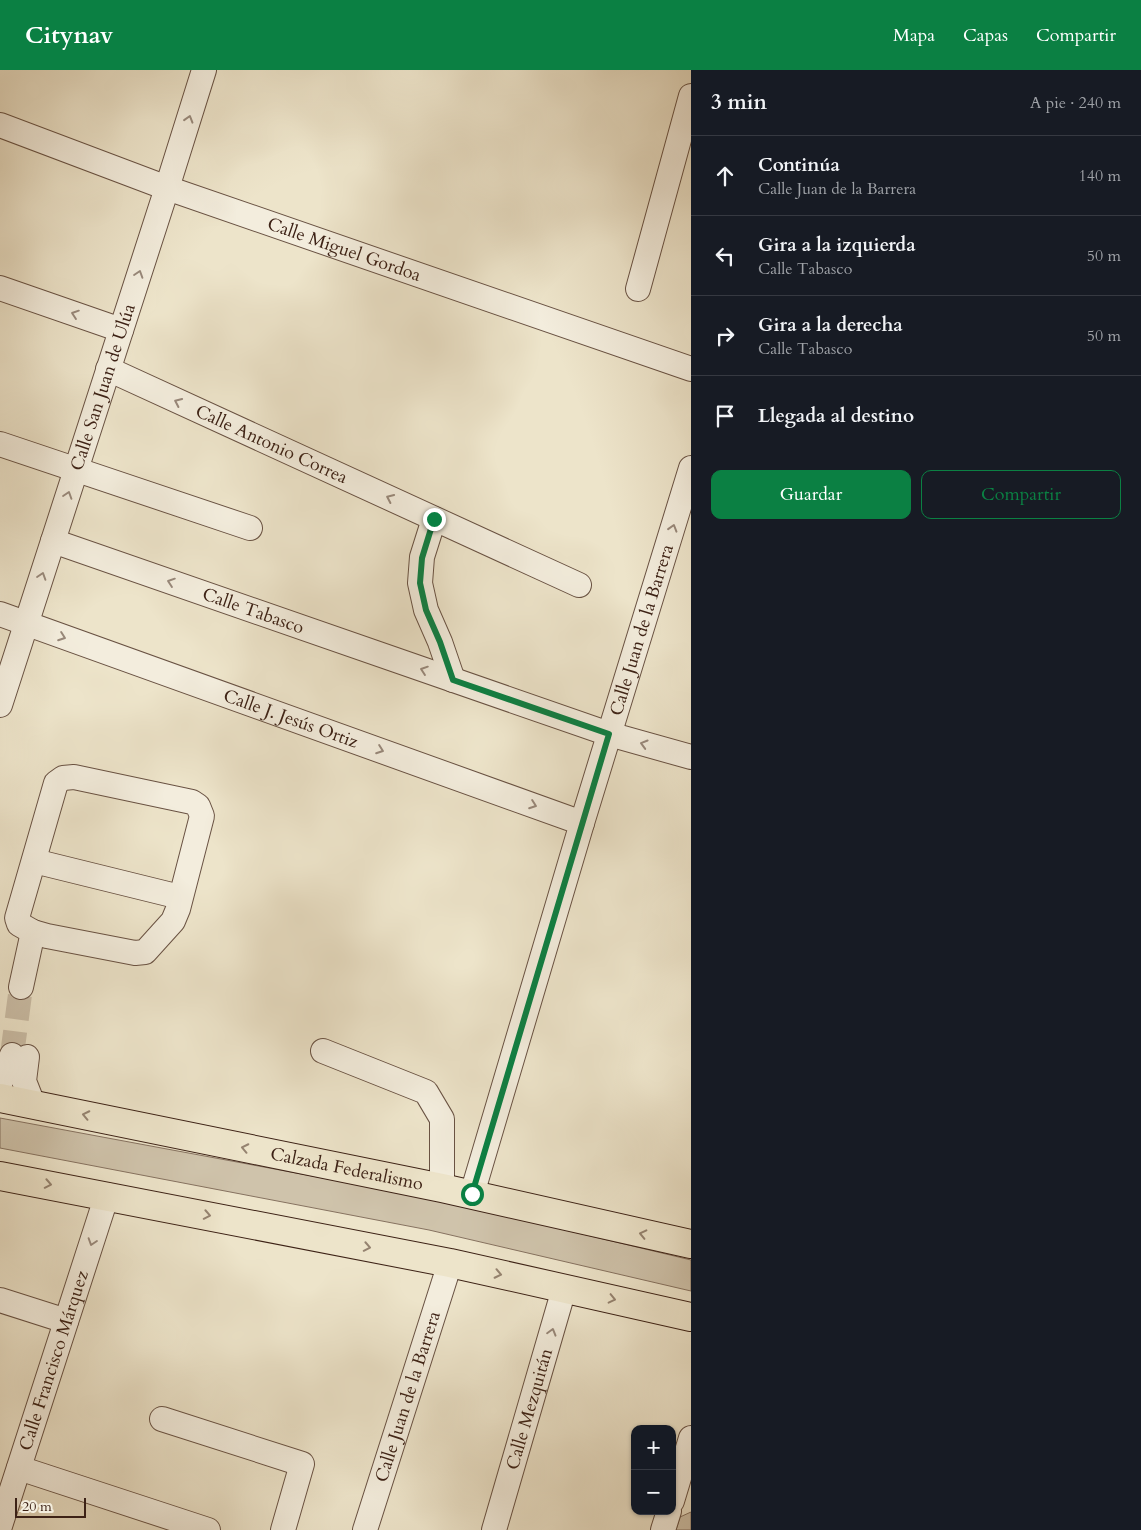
<!DOCTYPE html>
<html lang="es">
<head>
<meta charset="utf-8">
<style>
	body { margin:0; font-family:Cardo,serif; background:#20242c; color:#f1f3f6 }
	.controls { position:absolute; right:15px; bottom:15px; display:grid; overflow:hidden; border-radius:10px; box-shadow:0 1px 4px #0004 }
	.controls button { width:45px; height:45px; display:grid; place-items:center; padding:0; border:0; border-bottom:1px solid #363941; background:#171b24; color:#f1f3f6; font:25px sans-serif }
	.scale { position:absolute; left:15px; bottom:12px; width:71px; box-sizing:border-box; padding-left:5px; border:2px solid #3d2216; border-top:0; font-size:14px; line-height:18px; white-space:nowrap; color:#3d2216; -webkit-text-stroke:4px #f3eddd; paint-order:stroke }
	.stop { position:absolute; width:15px; height:15px; margin:-11px; border:4px solid #0b8043; border-radius:50%; background:#fff }
	.stop.end { background:#0b8043; border-color:#fff; box-shadow:0 1px 5px #0008 }
	.list { margin:0; padding:0; list-style:none }
	h2 { display:flex; justify-content:space-between; align-items:center; height:65px; margin:0; padding:0 20px; font-size:21px }
	h2 small { font-size:16px; font-weight:400; color:#9ea1a6 }
	.list li { display:grid; grid-template-columns:32px 1fr auto; gap:15px; align-items:center; box-sizing:border-box; height:80px; padding:0 20px; border-top:1px solid #363941 }
	.list b { display:block; font-size:19px; white-space:nowrap }
	.list p { margin:0; font-size:16px; white-space:nowrap; color:#9ea1a6 }
	.list em { font-size:16px; font-style:normal; color:#9ea1a6 }
	.actions { display:flex; gap:10px; padding:15px 20px }
	.actions a { flex:1; padding:11px 0; border:1px solid #0b8043; border-radius:10px; text-align:center; font-size:18px; color:#0b8043 }
	.actions .main { background:#0b8043; color:#fff }
	.icon { flex:none; width:28px; height:28px; fill:none; stroke:currentColor; stroke-width:2; stroke-linecap:round; stroke-linejoin:round }
	.map { position:relative; flex:none; width:691px; height:1460px; overflow:hidden }
	header { display:flex; align-items:center; gap:30px; box-sizing:border-box; height:70px; padding:0 25px; background:#0b8043; color:#fff }
	header strong { font-size:24px }
	nav { display:flex; gap:28px; margin-inline-start:auto; font-size:18px }
	main { display:flex }
	aside { flex:1; background:#171b24 }
	.map>svg:first-child { display:block }
</style>
</head>
<body>
<header>
<strong>Citynav</strong>
<nav><a>Mapa</a><a>Capas</a><a>Compartir</a></nav>
</header>
<main>
<div class="map">
<svg width="691" height="1460" viewBox="0 0 691 1460">
	<rect width="100%" height="100%" fill="#ede4ca"/>
	<filter id="stains"><feTurbulence type="fractalNoise" baseFrequency=".004" numOctaves="4"/><feColorMatrix values="0 0 0 0 .2 0 0 0 0 .09 0 0 0 0 .02 0 0 0 .5 -.17"/></filter>
	<radialGradient id="worn" r=".72"><stop offset=".6" stop-color="#630" stop-opacity="0"/><stop offset="1" stop-color="#630" stop-opacity=".3"/></radialGradient>
	<g fill="#cfc3ab" stroke="#867260">
		<path d="M 0,1048 L 436,1129 L 691,1190 L 691,1221 L 429,1160 L 0,1078 Z"/>
		<path d="M 691,1442 L 691,1460 L 676,1460 L 680,1447 Z"/>
	</g>
	<g fill="none" stroke-linecap="round" stroke-linejoin="round">
		<path stroke="#cabda6" stroke-width="24" stroke-dasharray="24 12" stroke-linecap="butt" d="M 12,985 L 21,917"/>
		<defs>
			<g id="minor">
				<path id="s1" d="M 0,55 L 167,118 L 691,299"/>
				<path d="M 0,218 L 121,260"/>
				<path d="M 638,219 L 691,26"/>
				<path id="s2" d="M 108,299 L 579,515"/>
				<path d="M 0,374 L 250,458"/>
				<path d="M 434,449 L 422,487 L 420,513 L 426,540 L 440,572 L 453,610"/>
				<path id="s3" d="M 53,471 L 609,664 L 691,687"/>
				<path id="s4" d="M 0,544 L 582,753"/>
				<path id="s5" d="M 0,635 L 167,118 L 204,0"/>
				<path d="M 74,707 L 192,732 L 198,736 L 202,746 L 178,839 L 173,851 L 145,882 L 135,883 L 47,866 L 33,862 L 19,854 L 17,848 L 56,713 L 63,708 Z"/>
				<path d="M 34,791 L 180,827"/>
				<path d="M 21,917 L 33,862"/>
				<path d="M 323,981 L 426,1022 L 442,1049 L 442,1118"/>
				<path d="M 27,987 L 24,1011 L 33,1034"/>
				<path d="M 0,1014 L 12,985"/>
				<path id="s6" d="M 472,1124 L 582,753 L 691,398"/>
				<path d="M 0,1230 L 66,1251"/>
				<path d="M 162,1349 L 302,1394 L 283,1460"/>
				<path d="M 19,1398 L 208,1460"/>
				<path d="M 672,1431 L 691,1368"/>
				<path id="s7" d="M 0,1456 L 107,1125"/>
				<path id="s8" d="M 365,1460 L 450,1193"/>
				<path id="s9" d="M 494,1460 L 564,1219"/>
				<path d="M 663,1460 L 669,1441"/>
			</g>
			<g id="major">
				<path id="s10" d="M 0,1028 L 442,1118 L 691,1174"/>
				<path d="M 0,1106 L 450,1193 L 691,1247"/>
			</g>
		</defs>
		<use href="#minor" stroke="#695243" stroke-width="26"/>
		<use href="#major" stroke="#3d2216" stroke-width="30"/>
		<use href="#minor" stroke="#f3eddd" stroke-width="24"/>
		<use href="#major" stroke="#ede4ca" stroke-width="28"/>
	</g>
	<defs><path id="oneway-chevron" d="M-2-3.5L2.5 0L-2 3.5" fill="none" stroke-width="1.6" stroke-linecap="round" stroke-linejoin="round" transform="scale(1.25)"/></defs>
	<g stroke="#98887a">
		<use href="#oneway-chevron" transform="translate(189 49) rotate(-73)"/>
		<use href="#oneway-chevron" transform="translate(139 204) rotate(-72)"/>
		<use href="#oneway-chevron" transform="translate(75 244) rotate(-161)"/>
		<use href="#oneway-chevron" transform="translate(178 332) rotate(-155)"/>
		<use href="#oneway-chevron" transform="translate(68 425) rotate(-72)"/>
		<use href="#oneway-chevron" transform="translate(390 428) rotate(-155)"/>
		<use href="#oneway-chevron" transform="translate(673 458) rotate(-73)"/>
		<use href="#oneway-chevron" transform="translate(42 506) rotate(-72)"/>
		<use href="#oneway-chevron" transform="translate(171 512) rotate(-161)"/>
		<use href="#oneway-chevron" transform="translate(62 567) rotate(20)"/>
		<use href="#oneway-chevron" transform="translate(424 600) rotate(-161)"/>
		<use href="#oneway-chevron" transform="translate(644 674) rotate(-164)"/>
		<use href="#oneway-chevron" transform="translate(380 680) rotate(20)"/>
		<use href="#oneway-chevron" transform="translate(533 735) rotate(20)"/>
		<use href="#oneway-chevron" transform="translate(92 1172) rotate(108)"/>
		<use href="#oneway-chevron" transform="translate(552 1262) rotate(-74)"/>
	</g>
	<g stroke="#958370">
		<use href="#oneway-chevron" transform="translate(86 1045) rotate(-168)"/>
		<use href="#oneway-chevron" transform="translate(245 1078) rotate(-168)"/>
		<use href="#oneway-chevron" transform="translate(48 1114) rotate(11)"/>
		<use href="#oneway-chevron" transform="translate(207 1145) rotate(11)"/>
		<use href="#oneway-chevron" transform="translate(643 1164) rotate(-167)"/>
		<use href="#oneway-chevron" transform="translate(367 1177) rotate(11)"/>
		<use href="#oneway-chevron" transform="translate(498 1204) rotate(12)"/>
		<use href="#oneway-chevron" transform="translate(612 1229) rotate(13)"/>
	</g>
	<g fill="none" stroke-linecap="round" stroke-linejoin="round">
		<path stroke="#0b8043" stroke-width="6" d="M 434,449 L 422,488 L 420,513 L 426,540 L 440,572 L 453,610 L 609,664 L 472,1124"/>
	</g>
	<g text-anchor="middle" stroke-width="5" stroke-linejoin="round" paint-order="stroke">
		<g font-size="18" fill="#3d2216" stroke="#f3eddd">
			<text dy="6" stroke="none"><textPath href="#s1" startOffset="366">Calle Miguel Gordoa</textPath></text>
			<text dy="6" stroke="none"><textPath href="#s5" startOffset="334">Calle San Juan de Ulúa</textPath></text>
			<text dy="6" stroke="none"><textPath href="#s2" startOffset="180">Calle Antonio Correa</textPath></text>
			<text dy="6" stroke="none"><textPath href="#s3" startOffset="212">Calle Tabasco</textPath></text>
			<text dy="6" stroke="none"><textPath href="#s6" startOffset="589">Calle Juan de la Barrera</textPath></text>
			<text dy="6" stroke="none"><textPath href="#s4" startOffset="309">Calle J. Jesús Ortiz</textPath></text>
			<text dy="6" stroke="none"><textPath href="#s10" startOffset="354">Calzada Federalismo</textPath></text>
			<text dy="6" stroke="none"><textPath href="#s7" startOffset="174">Calle Francisco Márquez</textPath></text>
			<text dy="6" stroke="none"><textPath href="#s8" startOffset="140">Calle Juan de la Barrera</textPath></text>
			<text dy="6" stroke="none"><textPath href="#s9" startOffset="126">Calle Mezquitán</textPath></text>
		</g>
	</g>
	<rect width="100%" height="100%" filter="url(#stains)"/>
	<rect width="100%" height="100%" fill="url(#worn)"/>
</svg>
<div class="controls">
<button>+</button>
<button>−</button>
</div>
<div class="scale">20 m</div>
<div class="stop" style="left:472px;top:1124px"></div>
<div class="stop end" style="left:434px;top:449px"></div>
</div>
<aside>
<h2>3 min<small>A pie · 240 m</small></h2>
<ul class="list">
<li><svg class="icon" aria-label="ahead" viewBox="0 0 24 24"><path d="M12 20V5M6 11l6-6 6 6"/></svg><div><b>Continúa</b><p>Calle Juan de la Barrera</p></div><em>140 m</em></li>
<li><svg class="icon" aria-label="left" viewBox="0 0 24 24"><path d="M17 20v-9H6M10 6l-5 5 5 5"/></svg><div><b>Gira a la izquierda</b><p>Calle Tabasco</p></div><em>50 m</em></li>
<li><svg class="icon" aria-label="right" viewBox="0 0 24 24"><path d="M7 20v-9h11M14 6l5 5-5 5"/></svg><div><b>Gira a la derecha</b><p>Calle Tabasco</p></div><em>50 m</em></li>
<li><svg class="icon" aria-label="arrive" viewBox="0 0 24 24"><path d="M6 21V4h12l-3 4 3 4H6"/></svg><div><b>Llegada al destino</b></div></li>
</ul>
<div class="actions"><a class="main">Guardar</a><a>Compartir</a></div>
</aside>
</main>
</body>
</html>
